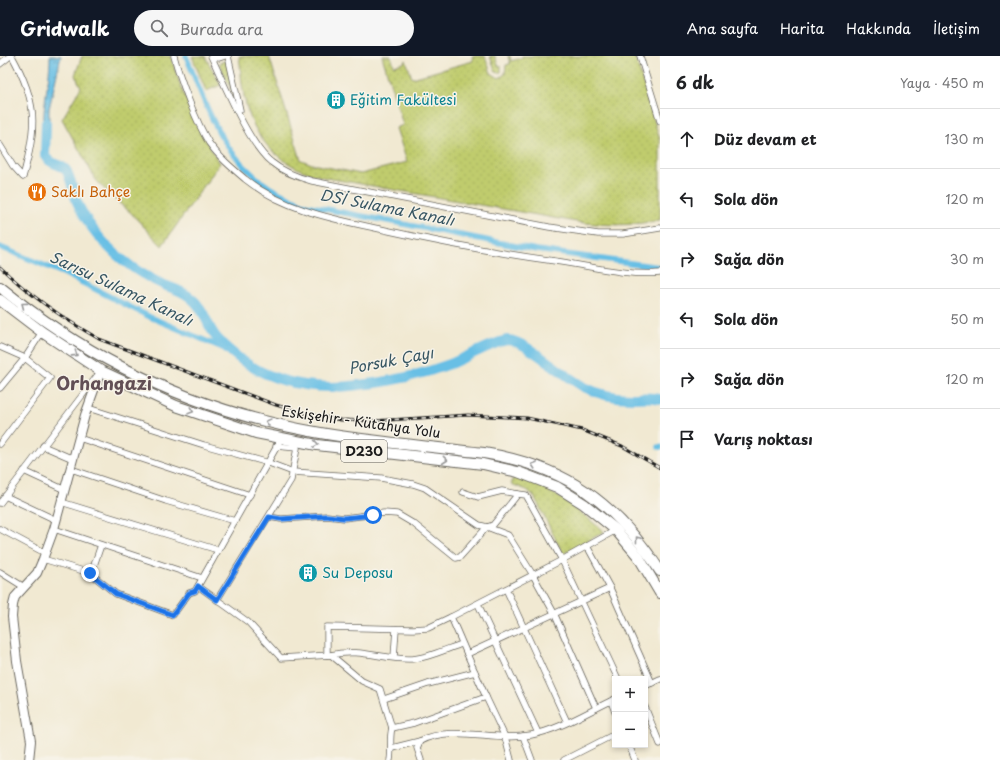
<!DOCTYPE html>
<html lang="tr">
<head>
<meta charset="utf-8">
<style>
	body { margin:0; font-family:"Playpen Sans",sans-serif; background:#f6f6f6; color:#202124 }
	.controls { position:absolute; right:12px; bottom:12px; display:grid; overflow:hidden; border-radius:0px; box-shadow:0 2px 6px #0003 }
	.controls button { width:36px; height:36px; display:grid; place-items:center; padding:0; border:0; border-bottom:1px solid #e0e0e0; background:#fff; color:#202124; font:20px sans-serif }
	.stop { position:absolute; width:12px; height:12px; margin:-9px; border:3px solid #1a73e8; border-radius:50%; background:#fff }
	.stop.end { background:#1a73e8; border-color:#fff; box-shadow:0 1px 4px #0008 }
	.list { margin:0; padding:0; list-style:none }
	h2 { display:flex; justify-content:space-between; align-items:center; height:52px; margin:0; padding:0 16px; font-size:17px }
	h2 small { font-size:13px; font-weight:400; color:#757577 }
	.list li { display:grid; grid-template-columns:26px 1fr auto; gap:12px; align-items:center; box-sizing:border-box; height:60px; padding:0 16px; border-top:1px solid #e0e0e0 }
	.list b { display:block; font-size:15px; white-space:nowrap }
	.list em { font-size:13px; font-style:normal; color:#757577 }
	.icon { flex:none; width:22px; height:22px; fill:none; stroke:currentColor; stroke-width:2; stroke-linecap:round; stroke-linejoin:round }
	.map { position:relative; flex:none; width:660px; height:704px; overflow:hidden }
	header { display:flex; align-items:center; gap:24px; box-sizing:border-box; height:56px; padding:0 20px; background:#111827; color:#fff }
	header strong { font-size:19px }
	nav { display:flex; gap:22px; margin-inline-start:auto; font-size:14px }
	.search { width:280px; height:36px; background:#f6f6f6; display:flex; align-items:center; gap:10px; box-sizing:border-box; padding:0 14px; border-radius:22px; color:#757577; font-size:15px }
	main { display:flex }
	aside { flex:1; background:#fff }
	.map>svg:first-child { display:block }
</style>
</head>
<body>
<header>
<strong>Gridwalk</strong>
<div class="search"><svg class="icon" aria-label="search" viewBox="0 0 24 24"><circle cx="10" cy="10" r="6"/><path d="M15 15l6 6"/></svg>Burada ara</div>
<nav><a>Ana sayfa</a><a>Harita</a><a>Hakkında</a><a>İletişim</a></nav>
</header>
<main>
<div class="map">
<svg width="660" height="704" viewBox="0 0 660 704">
	<defs>
		<pattern id="grass-dots" width="8" height="8" patternUnits="userSpaceOnUse"><rect width="8" height="8" fill="#c0cc6d"/><path d="M2 2h.1M6 6h.1" fill="none" stroke="#a4af5e" stroke-width="1.8" stroke-linecap="round"/></pattern>
		<pattern id="water-ripples" width="26" height="14" patternUnits="userSpaceOnUse"><rect width="26" height="14" fill="#67bfe5"/><path d="M2 4q2-2 4 0t4 0M15 11q2-2 4 0t4 0" fill="none" stroke="#549ab9"/></pattern>
	</defs>
	<rect width="100%" height="100%" fill="#f7f3e8"/>
	<filter id="ink" filterUnits="userSpaceOnUse"><feTurbulence type="fractalNoise" baseFrequency=".025" numOctaves="2"/><feDisplacementMap in="SourceGraphic" scale="8" xChannelSelector="R" yChannelSelector="G"/><feConvolveMatrix kernelMatrix="1 2 1 2 8 2 1 2 1" color-interpolation-filters="sRGB"/></filter>
	<filter id="wash" filterUnits="userSpaceOnUse"><feTurbulence type="fractalNoise" baseFrequency=".012" numOctaves="4" result="noise"/><feDisplacementMap in="SourceGraphic" scale="16" xChannelSelector="R" yChannelSelector="G"/><feGaussianBlur stdDeviation="0.9" result="paint"/><feColorMatrix in="noise" values="0 0 0 0 0 0 0 0 0 0 0 0 0 0 0 0 0 1.4 0 .05"/><feComposite in="paint" operator="in"/></filter>
	<g filter="url(#wash)">
		<rect width="100%" height="100%" fill="#f1e9d2"/>
		<g fill="url(#grass-dots)" stroke="#6e7444">
			<path d="M 82,0 L 171,0 C 180,34 200,78 220,107 L 162,190 L 130,156 L 113,142 L 96,124 L 62,63 L 81,31 L 75,19 Z"/>
			<path d="M 192,0 L 205,0 L 221,29 L 206,35 Z"/>
			<path d="M 239,0 L 269,0 L 301,104 L 312,108 L 361,118 L 407,106 L 396,72 L 403,69 L 382,0 L 391,0 L 394,10 L 404,7 L 406,4 L 412,22 L 473,5 L 472,0 L 485,0 L 491,17 L 499,22 L 505,18 L 506,9 L 510,8 L 508,0 L 510,0 L 511,5 L 522,2 L 522,0 L 635,0 L 660,84 L 660,164 C 632,170 606,170 577,166 L 327,122 C 282,113 253,85 244,40 C 241,27 241,13 239,0 Z"/>
			<path d="M 490,0 L 495,0 L 498,9 L 501,10 L 501,16 L 498,17 L 495,15 Z"/>
			<path d="M 227,4 L 234,41 L 219,7 Z"/>
			<path d="M 515,420 C 548,430 578,453 604,476 L 563,498 L 534,440 L 527,434 L 511,428 Z"/>
		</g>
		<path fill="url(#water-ripples)" stroke="#426e80" d="M 50,0 L 61,0 L 49,53 L 49,85 L 46,86 C 39,55 50,31 50,0 Z"/>
		<g fill="none" stroke-linecap="round" stroke-linejoin="round">
			<g stroke="#67bfe5" stroke-width="5.5">
				<path d="M 186,0 C 208,53 219,97 269,131 C 280,138 293,143 305,149 L 537,194 L 660,211"/>
				<path d="M 0,191 L 65,218 L 150,261 L 232,296"/>
				<path d="M 659,391 L 660,391"/>
			</g>
			<path stroke="#67bfe5" stroke-width="10" d="M 46,67 L 45,100 C 50,109 60,107 66,114 C 71,121 73,137 77,146 C 89,172 108,194 132,211 C 142,218 153,224 164,229 C 174,233 183,235 191,242 C 205,253 206,269 217,282 C 255,324 305,336 359,329 C 390,326 421,319 450,308 C 463,303 498,284 508,284 C 527,285 564,321 584,331 C 598,338 614,342 631,342 C 641,342 649,340 660,343"/>
		</g>
	</g>
	<g filter="url(#ink)">
		<g fill="none" stroke-linecap="round" stroke-linejoin="round">
			<defs>
				<g id="street">
					<path d="M 174,0 C 180,23 196,66 209,87 C 219,101 232,112 245,123 C 284,154 333,163 380,173 C 438,186 496,197 555,205 C 589,210 626,220 660,217"/>
					<path d="M 211,0 C 224,27 249,89 271,106 C 283,116 297,121 312,125 L 549,171 L 598,178 L 623,178 L 660,172"/>
					<path d="M 212,0 L 219,2 L 225,0"/>
					<path d="M 228,0 L 240,54"/>
					<path d="M 640,0 L 660,65"/>
					<path d="M 0,8 L 10,0"/>
					<path d="M 0,89 L 13,110 L 23,121 C 37,70 38,47 12,0"/>
					<path d="M 0,291 L 25,302 L 42,276"/>
					<path d="M 0,332 L 25,302 L 50,322 L 0,388"/>
					<path d="M 88,352 L 204,389 L 269,407 L 293,416 L 381,422 L 413,428 L 425,432 L 479,469 L 487,471 L 493,469 L 518,438 L 526,439 L 562,504 L 616,474"/>
					<path d="M 79,382 L 250,439"/>
					<path d="M 43,390 L 73,403"/>
					<path d="M 71,413 L 166,445 L 235,465"/>
					<path d="M 24,415 L 65,434"/>
					<path d="M 463,436 L 478,441 L 502,435 L 518,438"/>
					<path d="M 5,440 L 56,464"/>
					<path d="M 61,446 L 218,494"/>
					<path d="M 0,447 L 97,320"/>
					<path d="M 269,461 L 281,463 L 327,460 L 344,462 L 384,457 L 397,458 L 414,468 L 456,502 L 460,501 L 487,471 L 508,479 L 533,519 L 554,557 L 596,652"/>
					<path d="M 0,473 L 45,497"/>
					<path d="M 54,473 L 202,522"/>
					<path d="M 587,490 L 610,532 L 652,627"/>
					<path d="M 43,503 L 90,517 L 116,538 L 173,559 L 189,537 L 195,535 L 198,530 L 281,383"/>
					<path d="M 0,516 L 24,531"/>
					<path d="M 91,518 L 101,489"/>
					<path d="M 198,530 L 248,566 L 281,602 L 331,599 L 362,625 L 380,633 L 392,672 L 414,667 L 486,641 L 505,681 L 511,704"/>
					<path d="M 506,533 L 567,666"/>
					<path d="M 217,544 L 291,424 L 297,392 L 276,390"/>
					<path d="M 478,548 L 538,677"/>
					<path d="M 467,598 L 451,561 L 562,504 L 618,623"/>
					<path d="M 327,599 L 327,571 L 413,573 L 428,572 L 451,561"/>
					<path d="M 331,599 C 358,592 382,603 408,603 C 426,603 446,593 462,588"/>
					<path d="M 394,601 L 396,573"/>
					<path d="M 645,630 L 660,623"/>
					<path d="M 486,641 L 467,598 L 610,532"/>
					<path d="M 384,643 L 428,628 L 475,616"/>
					<path d="M 611,645 L 615,656"/>
					<path d="M 645,651 L 660,688"/>
					<path d="M 523,680 L 532,704"/>
					<path d="M 629,689 L 635,704"/>
					<path d="M 392,692 L 420,685"/>
					<path d="M 390,704 C 392,693 389,682 392,672"/>
					<path d="M 421,704 L 417,692 L 420,685 C 454,668 494,686 531,679 C 559,674 589,655 615,643"/>
					<path d="M 564,704 L 615,678"/>
				</g>
				<path id="secondary" d="M 29,704 L 31,685 L 17,605 L 12,561 L 13,549 L 15,541 L 37,517 L 43,503 L 54,473 L 85,359 L 101,315"/>
				<g id="highway">
					<path d="M 0,231 C 93,307 197,355 315,376 C 371,386 428,390 484,397 C 565,410 616,447 660,515"/>
					<path d="M 0,244 L 42,276 L 101,315 L 176,350 L 256,377 L 317,389 L 483,408 L 518,416 L 557,431 L 584,448 L 616,474 L 638,500 L 660,537"/>
				</g>
			</defs>
			<use href="#street" stroke="#67645c" stroke-width="7"/>
			<use href="#secondary" stroke="#67645c" stroke-width="10"/>
			<use href="#highway" stroke="#67645c" stroke-width="12"/>
			<use href="#street" stroke="#fff" stroke-width="5.5"/>
			<use href="#secondary" stroke="#fff" stroke-width="8"/>
			<use href="#highway" stroke="#fff" stroke-width="10"/>
			<defs>
				<path id="rail" d="M 0,211 C 29,239 64,263 99,283 L 276,349 L 303,357 L 341,364 L 372,365 L 468,359 L 527,362 L 582,374 L 622,390 L 660,412"/>
			</defs>
			<use href="#rail" stroke="#1c1c1c" stroke-width="3"/>
			<use href="#rail" stroke="#f7f3e8" stroke-width="1.5" stroke-dasharray="4.5" stroke-linecap="butt"/>
		</g>
		<defs><path id="oneway-chevron" d="M-2-3.5L2.5 0L-2 3.5" fill="none" stroke-width="1.6" stroke-linecap="round" stroke-linejoin="round"/></defs>
		<g stroke="#999">
			<use href="#oneway-chevron" transform="translate(24 249) rotate(-143)"/>
			<use href="#oneway-chevron" transform="translate(75 298) rotate(33)"/>
			<use href="#oneway-chevron" transform="translate(191 355) rotate(19)"/>
			<use href="#oneway-chevron" transform="translate(268 366) rotate(-165)"/>
			<use href="#oneway-chevron" transform="translate(316 388) rotate(8)"/>
			<use href="#oneway-chevron" transform="translate(445 404) rotate(6)"/>
			<use href="#oneway-chevron" transform="translate(534 409) rotate(-162)"/>
			<use href="#oneway-chevron" transform="translate(638 483) rotate(-128)"/>
		</g>
	</g>
	<g fill="none" stroke-linecap="round" stroke-linejoin="round" filter="url(#ink)">
		<path stroke="#1a73e8" stroke-width="5" d="M 90,517 L 116,538 L 173,559 L 189,537 L 195,535 L 198,530 L 217,544 L 269,461 L 281,463 L 327,460 L 344,462 L 373,459"/>
	</g>
	<defs>
		<symbol id="building-disc" viewBox="-11 -11 22 22"><circle r="9.5" fill="#0f9aa8" stroke="#f7f3e8"/><path d="M-4-6H4V6H1V3H-1V6H-4ZM-2.5-4.3h1.7v1.8h-1.7ZM.8-4.3h1.7v1.8H.8ZM-2.5-1h1.7V.8h-1.7ZM.8-1h1.7V.8H.8Z" fill="#fff"/></symbol>
		<symbol id="restaurant-disc" viewBox="-11 -11 22 22"><circle r="9.5" fill="#e8710a" stroke="#f7f3e8"/><path d="M-5-6h1v4h1v-4h1v4h1v-4h1v5L-1.5 .5V6h-2V.5L-5-1ZM5-6V6H3V1.5H1.5Q1.5-4 5-6Z" fill="#fff"/></symbol>
	</defs>
	<g fill-rule="evenodd">
		<use href="#building-disc" x="325" y="33" width="22" height="22"/>
		<use href="#restaurant-disc" x="26" y="125" width="22" height="22"/>
		<use href="#building-disc" x="297" y="506" width="22" height="22"/>
	</g>
	<g text-anchor="middle" stroke-width="3" stroke-linejoin="round" paint-order="stroke">
		<rect fill="#f7f3e8" stroke="#5e5c59" stroke-width="1" x="341" y="384" width="46" height="22" rx="3"/>
		<g font-size="13" font-weight="bold" fill="#1c1c1c">
			<text x="364" y="400">D230</text>
		</g>
		<g font-size="14" fill="#0d838f" stroke="#f7f3e8" text-anchor="start">
			<text x="350" y="49">Eğitim Fakültesi</text>
			<text x="322" y="522">Su Deposu</text>
		</g>
		<g font-size="14" fill="#c56008" stroke="#f7f3e8" text-anchor="start">
			<text x="51" y="141">Saklı Bahçe</text>
		</g>
		<g font-size="14" fill="#1c1c1c" stroke="#f7f3e8">
			<text transform="translate(361 366) rotate(8)" y="5">Eskişehir - Kütahya Yolu</text>
		</g>
		<g font-size="15" font-style="italic" fill="#365562" stroke="#f7f3e8">
			<text transform="translate(387 152) rotate(11)" y="5">DSİ Sulama Kanalı</text>
			<text transform="translate(121 233) rotate(25)" y="5">Sarısu Sulama Kanalı</text>
			<text transform="translate(391 305) rotate(-11)" y="5">Porsuk Çayı</text>
		</g>
		<g font-size="18" font-weight="bold" fill="#624f55" stroke="#f7f3e8">
			<text x="104" y="334">Orhangazi</text>
		</g>
	</g>
</svg>
<div class="controls">
<button>+</button>
<button>−</button>
</div>
<div class="stop" style="left:373px;top:459px"></div>
<div class="stop end" style="left:90px;top:517px"></div>
</div>
<aside>
<h2>6 dk<small>Yaya · 450 m</small></h2>
<ul class="list">
<li><svg class="icon" aria-label="ahead" viewBox="0 0 24 24"><path d="M12 20V5M6 11l6-6 6 6"/></svg><div><b>Düz devam et</b></div><em>130 m</em></li>
<li><svg class="icon" aria-label="left" viewBox="0 0 24 24"><path d="M17 20v-9H6M10 6l-5 5 5 5"/></svg><div><b>Sola dön</b></div><em>120 m</em></li>
<li><svg class="icon" aria-label="right" viewBox="0 0 24 24"><path d="M7 20v-9h11M14 6l5 5-5 5"/></svg><div><b>Sağa dön</b></div><em>30 m</em></li>
<li><svg class="icon" aria-label="left" viewBox="0 0 24 24"><path d="M17 20v-9H6M10 6l-5 5 5 5"/></svg><div><b>Sola dön</b></div><em>50 m</em></li>
<li><svg class="icon" aria-label="right" viewBox="0 0 24 24"><path d="M7 20v-9h11M14 6l5 5-5 5"/></svg><div><b>Sağa dön</b></div><em>120 m</em></li>
<li><svg class="icon" aria-label="arrive" viewBox="0 0 24 24"><path d="M6 21V4h12l-3 4 3 4H6"/></svg><div><b>Varış noktası</b></div></li>
</ul>
</aside>
</main>
</body>
</html>
